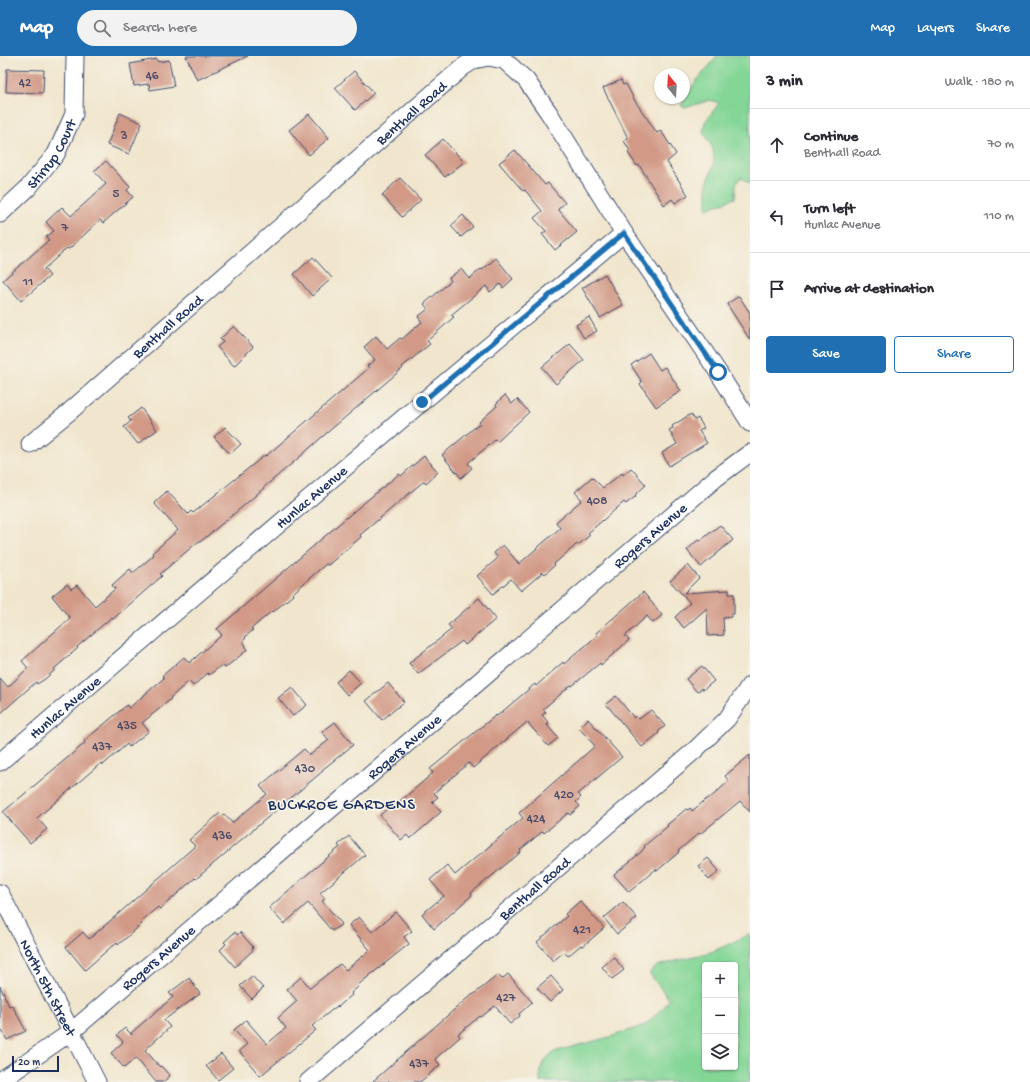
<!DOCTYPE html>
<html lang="en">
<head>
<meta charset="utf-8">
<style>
	body { margin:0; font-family:"Gochi Hand",sans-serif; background:#f2f2f3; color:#2b2b33 }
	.controls { position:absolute; right:12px; bottom:12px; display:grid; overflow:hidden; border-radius:4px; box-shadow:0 1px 3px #0004 }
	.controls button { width:36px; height:36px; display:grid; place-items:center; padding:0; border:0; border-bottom:1px solid #e1e1e2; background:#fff; color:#2b2b33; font:20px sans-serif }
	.compass { position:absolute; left:654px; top:12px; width:36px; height:36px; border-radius:50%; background:#fff; box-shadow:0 1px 3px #0004; rotate:342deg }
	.scale { position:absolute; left:12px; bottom:10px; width:47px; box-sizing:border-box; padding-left:4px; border:2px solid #1b2f5e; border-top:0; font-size:11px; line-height:14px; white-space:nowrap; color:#1b2f5e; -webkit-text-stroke:3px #f7f3e8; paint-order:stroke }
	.stop { position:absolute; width:12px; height:12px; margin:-9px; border:3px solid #1f6fb2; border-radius:50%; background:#fff }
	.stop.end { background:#1f6fb2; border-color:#fff; box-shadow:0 1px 4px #0008 }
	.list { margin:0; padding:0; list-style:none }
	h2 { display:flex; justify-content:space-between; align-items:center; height:52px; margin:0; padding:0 16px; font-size:17px }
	h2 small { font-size:13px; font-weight:400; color:#7c7c81 }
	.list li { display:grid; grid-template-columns:26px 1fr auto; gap:12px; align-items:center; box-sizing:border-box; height:72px; padding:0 16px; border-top:1px solid #e1e1e2 }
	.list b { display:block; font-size:15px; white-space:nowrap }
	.list p { margin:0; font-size:13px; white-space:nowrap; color:#7c7c81 }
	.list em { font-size:13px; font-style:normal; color:#7c7c81 }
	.actions { display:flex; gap:8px; padding:12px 16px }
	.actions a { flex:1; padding:9px 0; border:1px solid #1f6fb2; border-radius:4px; text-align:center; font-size:14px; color:#1f6fb2 }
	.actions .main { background:#1f6fb2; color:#fff }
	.icon { flex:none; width:22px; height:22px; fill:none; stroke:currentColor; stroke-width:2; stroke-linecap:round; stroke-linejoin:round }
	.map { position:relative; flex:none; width:750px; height:1026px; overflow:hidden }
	header { display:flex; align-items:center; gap:24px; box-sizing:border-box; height:56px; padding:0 20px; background:#1f6fb2; color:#fff }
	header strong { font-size:19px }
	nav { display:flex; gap:22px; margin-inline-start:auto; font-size:14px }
	.search { width:280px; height:36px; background:#f2f2f3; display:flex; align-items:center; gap:10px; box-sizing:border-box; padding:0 14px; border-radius:22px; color:#7c7c81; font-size:15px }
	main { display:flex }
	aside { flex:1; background:#fff }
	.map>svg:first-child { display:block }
</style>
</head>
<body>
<header>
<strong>Map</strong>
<div class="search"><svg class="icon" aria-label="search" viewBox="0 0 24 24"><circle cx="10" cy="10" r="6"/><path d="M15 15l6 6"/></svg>Search here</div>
<nav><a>Map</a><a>Layers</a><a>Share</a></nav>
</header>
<main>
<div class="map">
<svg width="750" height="1026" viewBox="0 0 750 1026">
	<rect width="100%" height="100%" fill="#f7f3e8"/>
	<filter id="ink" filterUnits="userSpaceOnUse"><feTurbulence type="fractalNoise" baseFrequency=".025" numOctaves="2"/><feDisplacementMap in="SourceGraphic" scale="8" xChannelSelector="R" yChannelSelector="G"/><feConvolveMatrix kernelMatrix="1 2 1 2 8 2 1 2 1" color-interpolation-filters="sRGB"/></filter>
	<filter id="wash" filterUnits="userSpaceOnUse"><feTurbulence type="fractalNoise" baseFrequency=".012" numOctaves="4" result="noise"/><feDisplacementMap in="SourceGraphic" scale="16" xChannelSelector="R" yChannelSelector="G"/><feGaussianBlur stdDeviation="0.9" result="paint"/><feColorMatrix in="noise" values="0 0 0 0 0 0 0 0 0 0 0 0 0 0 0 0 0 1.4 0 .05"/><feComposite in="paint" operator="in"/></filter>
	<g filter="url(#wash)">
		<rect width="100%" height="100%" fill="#f1e6cd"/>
		<g fill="#84d697" stroke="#50827a" fill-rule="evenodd">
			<path d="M 716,0 L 750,0 L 750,128 L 748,127 L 741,121 L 736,128 L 735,142 L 707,153 L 707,128 L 714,107 L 713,93 L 703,75 L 705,66 L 719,47 L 710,44 L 685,52 L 681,50 L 694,28 L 715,3 Z"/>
			<path d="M 750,878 L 750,1026 L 540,1026 C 540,1012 542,1006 553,996 L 613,980 L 645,969 L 664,951 L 669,943 L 649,917 L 657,910 L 714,895 ZM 705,909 L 735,909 L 735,1011 L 705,1011 Z"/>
		</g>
		<g id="blocks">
			<g fill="#d19986">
				<path d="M 186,0 L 248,0 L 197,24 Z"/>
				<path d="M 157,3 L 158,6 L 169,4 L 174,30 L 150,34 L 149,28 L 134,30 L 130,8 Z"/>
				<path d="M 7,13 L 44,14 L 43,37 L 6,36 Z"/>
				<path d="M 354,15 L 374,37 L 355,54 L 335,32 Z"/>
				<path d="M 621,24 L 623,29 L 626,28 L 635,45 L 657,77 L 661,75 L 676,98 L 667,106 L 688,139 L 675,147 L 672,143 L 664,149 L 639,109 L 637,110 L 628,97 L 630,95 L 624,85 L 628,82 L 603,32 Z"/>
				<path d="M 120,57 L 142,67 L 129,98 L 107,89 Z"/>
				<path d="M 309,58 L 329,82 L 309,99 L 289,74 Z"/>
				<path d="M 443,83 L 464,106 L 445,121 L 425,99 Z"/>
				<path d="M 515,94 L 545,129 L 548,127 L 565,147 L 558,153 L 577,176 L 555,194 L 542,178 L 546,175 L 534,162 L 542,155 L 525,134 L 523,135 L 499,107 Z"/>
				<path d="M 106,105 L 130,131 L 127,134 L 133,141 L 103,167 L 100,164 L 69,193 L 67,192 L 44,213 L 50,220 L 21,245 L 3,224 L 49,184 L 46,181 L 54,175 L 46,166 L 62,151 L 71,160 L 106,128 L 94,115 Z"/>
				<path d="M 400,122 L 421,144 L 402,161 L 382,139 Z"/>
				<path d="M 463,159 L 473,171 L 461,181 L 451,170 Z"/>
				<path d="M 313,201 L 332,222 L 312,240 L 294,218 Z"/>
				<path d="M 496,202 L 513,223 L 503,232 L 500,228 L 490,236 L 486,230 L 451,259 L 454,261 L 427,285 L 430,288 L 402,311 L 403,312 L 322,381 L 302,399 L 263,432 L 264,432 L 241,452 L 200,486 L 199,485 L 160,518 L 162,520 L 113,563 L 112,561 L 77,591 L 78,592 L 54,613 L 55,614 L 45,623 L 37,628 L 36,626 L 0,658 L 0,622 L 8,631 L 28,612 L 22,605 L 70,562 L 52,540 L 67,528 L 71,533 L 77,529 L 95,550 L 115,533 L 112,529 L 130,513 L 133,517 L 154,499 L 152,497 L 178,474 L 154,447 L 167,435 L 188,458 L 191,455 L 193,457 L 265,399 L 266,400 L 369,312 L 367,310 L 375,304 L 364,291 L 376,280 L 387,293 L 400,282 L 402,283 L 422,266 L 418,261 L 428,253 L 424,248 L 451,225 L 449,222 L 461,213 L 469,223 L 481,213 L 482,214 Z"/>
				<path d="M 605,218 L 623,249 L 600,262 L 582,232 Z"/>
				<path d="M 739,240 L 750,257 L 750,284 L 727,248 Z"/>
				<path d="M 589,261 L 597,275 L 584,282 L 576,269 Z"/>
				<path d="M 234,270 L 253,291 L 234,310 L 217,291 L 223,286 L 220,283 Z"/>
				<path d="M 570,288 L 584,304 L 556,328 L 542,311 Z"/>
				<path d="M 649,297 L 660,314 L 665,311 L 681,335 L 656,351 L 640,328 L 642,326 L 631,309 Z"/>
				<path d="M 505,339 L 512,348 L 517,343 L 529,356 L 497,386 L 495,384 L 468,407 L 472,412 L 461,422 L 442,399 L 480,367 L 479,366 L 497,350 L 496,348 Z"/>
				<path d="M 141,352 L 157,374 L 138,388 L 124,371 L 131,365 L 128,362 Z"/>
				<path d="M 691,358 L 695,364 L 698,362 L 704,372 L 699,375 L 707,387 L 669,410 L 662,397 L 677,388 L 669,374 L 673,372 L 672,370 Z"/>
				<path d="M 225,371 L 241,388 L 230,398 L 214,381 Z"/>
				<path d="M 424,400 L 438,416 L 426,427 L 424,425 L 360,479 L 361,481 L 341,498 L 328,509 L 326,508 L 312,520 L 292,538 L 293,539 L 273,556 L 272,555 L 251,573 L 253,574 L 245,581 L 246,582 L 243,585 L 246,590 L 245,591 L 247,594 L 225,612 L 222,609 L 209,619 L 208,617 L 193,630 L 189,625 L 170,642 L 171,643 L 142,667 L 149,675 L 129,691 L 127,688 L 103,709 L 101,707 L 37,762 L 47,773 L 30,787 L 3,756 L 85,687 L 84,685 L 127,649 L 129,652 L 164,622 L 162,620 L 184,601 L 189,607 L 222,579 L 217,573 L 353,456 L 399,418 L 401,420 Z"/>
				<path d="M 631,412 L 646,429 L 635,439 L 636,440 L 626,448 L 624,446 L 588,477 L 590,479 L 578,489 L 577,488 L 554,508 L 555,509 L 545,518 L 543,516 L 521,535 L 511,523 L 493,538 L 477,520 L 498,502 L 494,497 L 503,489 L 519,508 L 560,472 L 556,466 L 582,444 L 575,436 L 592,421 L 603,432 L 622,417 L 623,419 Z"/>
				<path d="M 720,469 L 733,484 L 701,511 L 687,494 L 698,484 L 700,485 Z"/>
				<path d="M 688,509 L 699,522 L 684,537 L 729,534 L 729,538 L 734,538 L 734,558 L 731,558 L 731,561 L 723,562 L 724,579 L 708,580 L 707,552 L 684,572 L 675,561 L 690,547 L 670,525 Z"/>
				<path d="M 643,536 L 662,559 L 653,567 L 647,560 L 625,580 L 629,584 L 601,609 L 600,607 L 572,630 L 571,629 L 543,653 L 546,656 L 542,659 L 549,667 L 547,669 L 558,682 L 548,690 L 527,666 L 473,712 L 469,707 L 434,737 L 438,741 L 432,746 L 441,756 L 410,783 L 407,779 L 401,784 L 380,759 L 395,746 L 397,748 L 433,717 L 430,713 L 496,659 L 497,660 L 535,628 L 536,630 L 563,606 L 564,608 L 598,579 L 596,577 Z"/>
				<path d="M 479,542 L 496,563 L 465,589 L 462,585 L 418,618 L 409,607 L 452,573 L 448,569 Z"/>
				<path d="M 702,610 L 714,625 L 703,634 L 702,632 L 697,636 L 686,623 Z"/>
				<path d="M 349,614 L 361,627 L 347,639 L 336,626 Z"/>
				<path d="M 388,627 L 404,646 L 382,664 L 366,645 Z"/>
				<path d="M 292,631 L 307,649 L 293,660 L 278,642 Z"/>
				<path d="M 616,640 L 634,662 L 636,660 L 639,663 L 651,654 L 665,670 L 658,676 L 659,677 L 642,691 L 606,648 Z"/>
				<path d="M 588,663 L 622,701 L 578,738 L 581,741 L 576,746 L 580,750 L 570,759 L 568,757 L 544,777 L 543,775 L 520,794 L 521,796 L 471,837 L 472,839 L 434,873 L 422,858 L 444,840 L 430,824 L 447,809 L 455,819 L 523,762 L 519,757 L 595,690 L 579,672 Z"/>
				<path d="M 335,666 L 353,689 L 322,714 L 323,715 L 242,783 L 196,823 L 195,822 L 160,853 L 158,851 L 140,866 L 142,868 L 118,889 L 117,887 L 112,891 L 112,890 L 85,914 L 66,891 L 83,876 L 89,883 L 117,859 L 195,790 L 189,784 L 220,757 L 222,759 L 224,758 L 232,767 L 267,738 L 260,730 L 304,693 L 310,699 L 329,684 L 322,676 Z"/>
				<path d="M 750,699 L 750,756 L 740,745 L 700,778 L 699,777 L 678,795 L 679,796 L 657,815 L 656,813 L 629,836 L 614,819 L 641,796 L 645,791 L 644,790 L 668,770 L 667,769 L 686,753 L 688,754 L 690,752 L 692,755 L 709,741 L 710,742 L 729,725 L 725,720 Z"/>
				<path d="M 349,780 L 365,799 L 320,837 L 325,843 L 322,845 L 342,868 L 332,875 L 308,847 L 284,868 L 269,852 L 297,827 L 340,791 L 338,789 Z"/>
				<path d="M 708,802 L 719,815 L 709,824 L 698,810 Z"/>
				<path d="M 580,845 L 604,872 L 582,891 L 581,889 L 568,900 L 564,896 L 553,905 L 537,886 L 567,860 L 565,858 Z"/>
				<path d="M 623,846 L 637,862 L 617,878 L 604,862 Z"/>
				<path d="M 396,856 L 412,875 L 404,881 L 409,888 L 358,929 L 359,930 L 351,937 L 352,939 L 338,951 L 337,950 L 312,970 L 316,974 L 260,1020 L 239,995 L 247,988 L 234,974 L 246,964 L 267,988 L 286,972 L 278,962 L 297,945 L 287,933 L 301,921 L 310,932 L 340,908 L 346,914 L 370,894 L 349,869 L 359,861 L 372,876 Z"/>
				<path d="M 235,876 L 237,879 L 240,876 L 253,891 L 252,892 L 253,894 L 235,911 L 220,894 L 226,888 L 224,886 Z"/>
				<path d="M 614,901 L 624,914 L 612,923 L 602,911 Z"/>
				<path d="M 508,918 L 532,946 L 519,958 L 520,960 L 510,968 L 495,950 L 481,961 L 480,960 L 458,978 L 460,981 L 435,1003 L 440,1009 L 420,1026 L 372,1026 L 472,938 L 473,939 L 498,919 L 502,923 Z"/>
				<path d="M 252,920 L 263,932 L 252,943 L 240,930 Z"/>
				<path d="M 551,920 L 563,934 L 550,946 L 537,932 Z"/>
				<path d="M 189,922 L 200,938 L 164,964 L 170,971 L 145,994 L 160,1011 L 161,1010 L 170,1020 L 163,1026 L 156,1026 L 136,1002 L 124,1012 L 111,997 L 123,986 L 117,979 L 125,972 L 132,979 L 131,977 L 173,941 L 169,937 Z"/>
				<path d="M 0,930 L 9,950 L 12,949 L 26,975 L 7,984 L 0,971 Z"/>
				<path d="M 221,998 L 233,1012 L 218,1024 L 206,1010 Z"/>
			</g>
		</g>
	</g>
	<g filter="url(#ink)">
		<use href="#blocks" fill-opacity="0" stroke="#3b4a6f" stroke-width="1"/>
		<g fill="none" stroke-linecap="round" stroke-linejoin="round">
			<defs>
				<g id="street">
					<path id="s1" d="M 0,158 L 28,132 L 56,98 L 74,58 L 75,0"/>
					<path id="s2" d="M 30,388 L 68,357 L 448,24 L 463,11 L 474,4 L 488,1 L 504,4 L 526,24 L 549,57 L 624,177 L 718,316 L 750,367"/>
					<path id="s3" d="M 0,706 L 422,346 L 624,177"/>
					<path id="s4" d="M 0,837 L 97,1026"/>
					<path id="s5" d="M 0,1025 L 71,976 L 716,422 L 750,397"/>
					<path id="s6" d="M 308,1026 L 695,694 L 727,663 L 750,629"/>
				</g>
			</defs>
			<use href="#street" stroke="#3b4a6f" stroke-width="19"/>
			<use href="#street" stroke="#fff" stroke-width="17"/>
		</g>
	</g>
	<g fill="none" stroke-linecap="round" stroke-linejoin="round" filter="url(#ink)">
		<path stroke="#1f6fb2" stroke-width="5" d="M 422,346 L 624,177 L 718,316"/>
	</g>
	<g text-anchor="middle" stroke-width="3.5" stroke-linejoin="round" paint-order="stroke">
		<g font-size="13" fill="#484a68">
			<text x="152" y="23">46</text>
			<text x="25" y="30">42</text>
			<text x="124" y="83">3</text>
			<text x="116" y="141">5</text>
			<text x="65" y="175">7</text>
			<text x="28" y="229">11</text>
			<text x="597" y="448">408</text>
			<text x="127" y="673">435</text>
			<text x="102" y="694">437</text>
			<text x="305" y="716">430</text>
			<text x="564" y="742">420</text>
			<text x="536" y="766">424</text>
			<text x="222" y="783">436</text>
			<text x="582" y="877">421</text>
			<text x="506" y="945">427</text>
			<text x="419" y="1011">437</text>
		</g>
		<g font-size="15" fill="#1b2f5e" stroke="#f7f3e8">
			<text dy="5" stroke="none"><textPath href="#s2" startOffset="505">Benthall Road</textPath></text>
			<text dy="5" stroke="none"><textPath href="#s1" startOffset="80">Stirrup Court</textPath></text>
			<text dy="5" stroke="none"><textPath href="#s2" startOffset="181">Benthall Road</textPath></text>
			<text dy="5" stroke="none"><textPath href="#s3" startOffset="409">Hunlac Avenue</textPath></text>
			<text dy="5" stroke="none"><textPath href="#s5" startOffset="849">Rogers Avenue</textPath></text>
			<text dy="5" stroke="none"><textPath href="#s3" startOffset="85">Hunlac Avenue</textPath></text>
			<text dy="5" stroke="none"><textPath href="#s5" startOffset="525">Rogers Avenue</textPath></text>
			<text dy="5" stroke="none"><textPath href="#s6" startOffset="298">Benthall Road</textPath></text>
			<text dy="5" stroke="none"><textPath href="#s5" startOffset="201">Rogers Avenue</textPath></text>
			<text dy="5" stroke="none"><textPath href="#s4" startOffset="106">North 5th Street</textPath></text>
		</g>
		<g font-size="16" letter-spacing="1" fill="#1b2f5e" stroke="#f7f3e8">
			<text x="342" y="753">BUCKROE GARDENS</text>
		</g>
	</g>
</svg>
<div class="controls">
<button>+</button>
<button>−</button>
<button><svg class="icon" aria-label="layers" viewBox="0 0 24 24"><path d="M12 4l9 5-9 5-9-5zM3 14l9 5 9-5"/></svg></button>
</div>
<svg class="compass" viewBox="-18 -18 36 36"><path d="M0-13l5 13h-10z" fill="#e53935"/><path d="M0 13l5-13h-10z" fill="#7c7c81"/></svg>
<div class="scale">20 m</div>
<div class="stop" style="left:718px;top:316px"></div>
<div class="stop end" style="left:422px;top:346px"></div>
</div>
<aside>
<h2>3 min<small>Walk · 180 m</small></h2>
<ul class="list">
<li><svg class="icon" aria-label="ahead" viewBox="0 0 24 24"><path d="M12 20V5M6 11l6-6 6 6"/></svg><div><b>Continue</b><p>Benthall Road</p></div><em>70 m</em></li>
<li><svg class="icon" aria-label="left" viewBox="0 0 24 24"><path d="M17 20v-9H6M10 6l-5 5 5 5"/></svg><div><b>Turn left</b><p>Hunlac Avenue</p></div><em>110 m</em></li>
<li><svg class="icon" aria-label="arrive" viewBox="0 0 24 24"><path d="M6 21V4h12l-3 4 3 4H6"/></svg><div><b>Arrive at destination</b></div></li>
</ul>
<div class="actions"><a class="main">Save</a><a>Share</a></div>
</aside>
</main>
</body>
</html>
